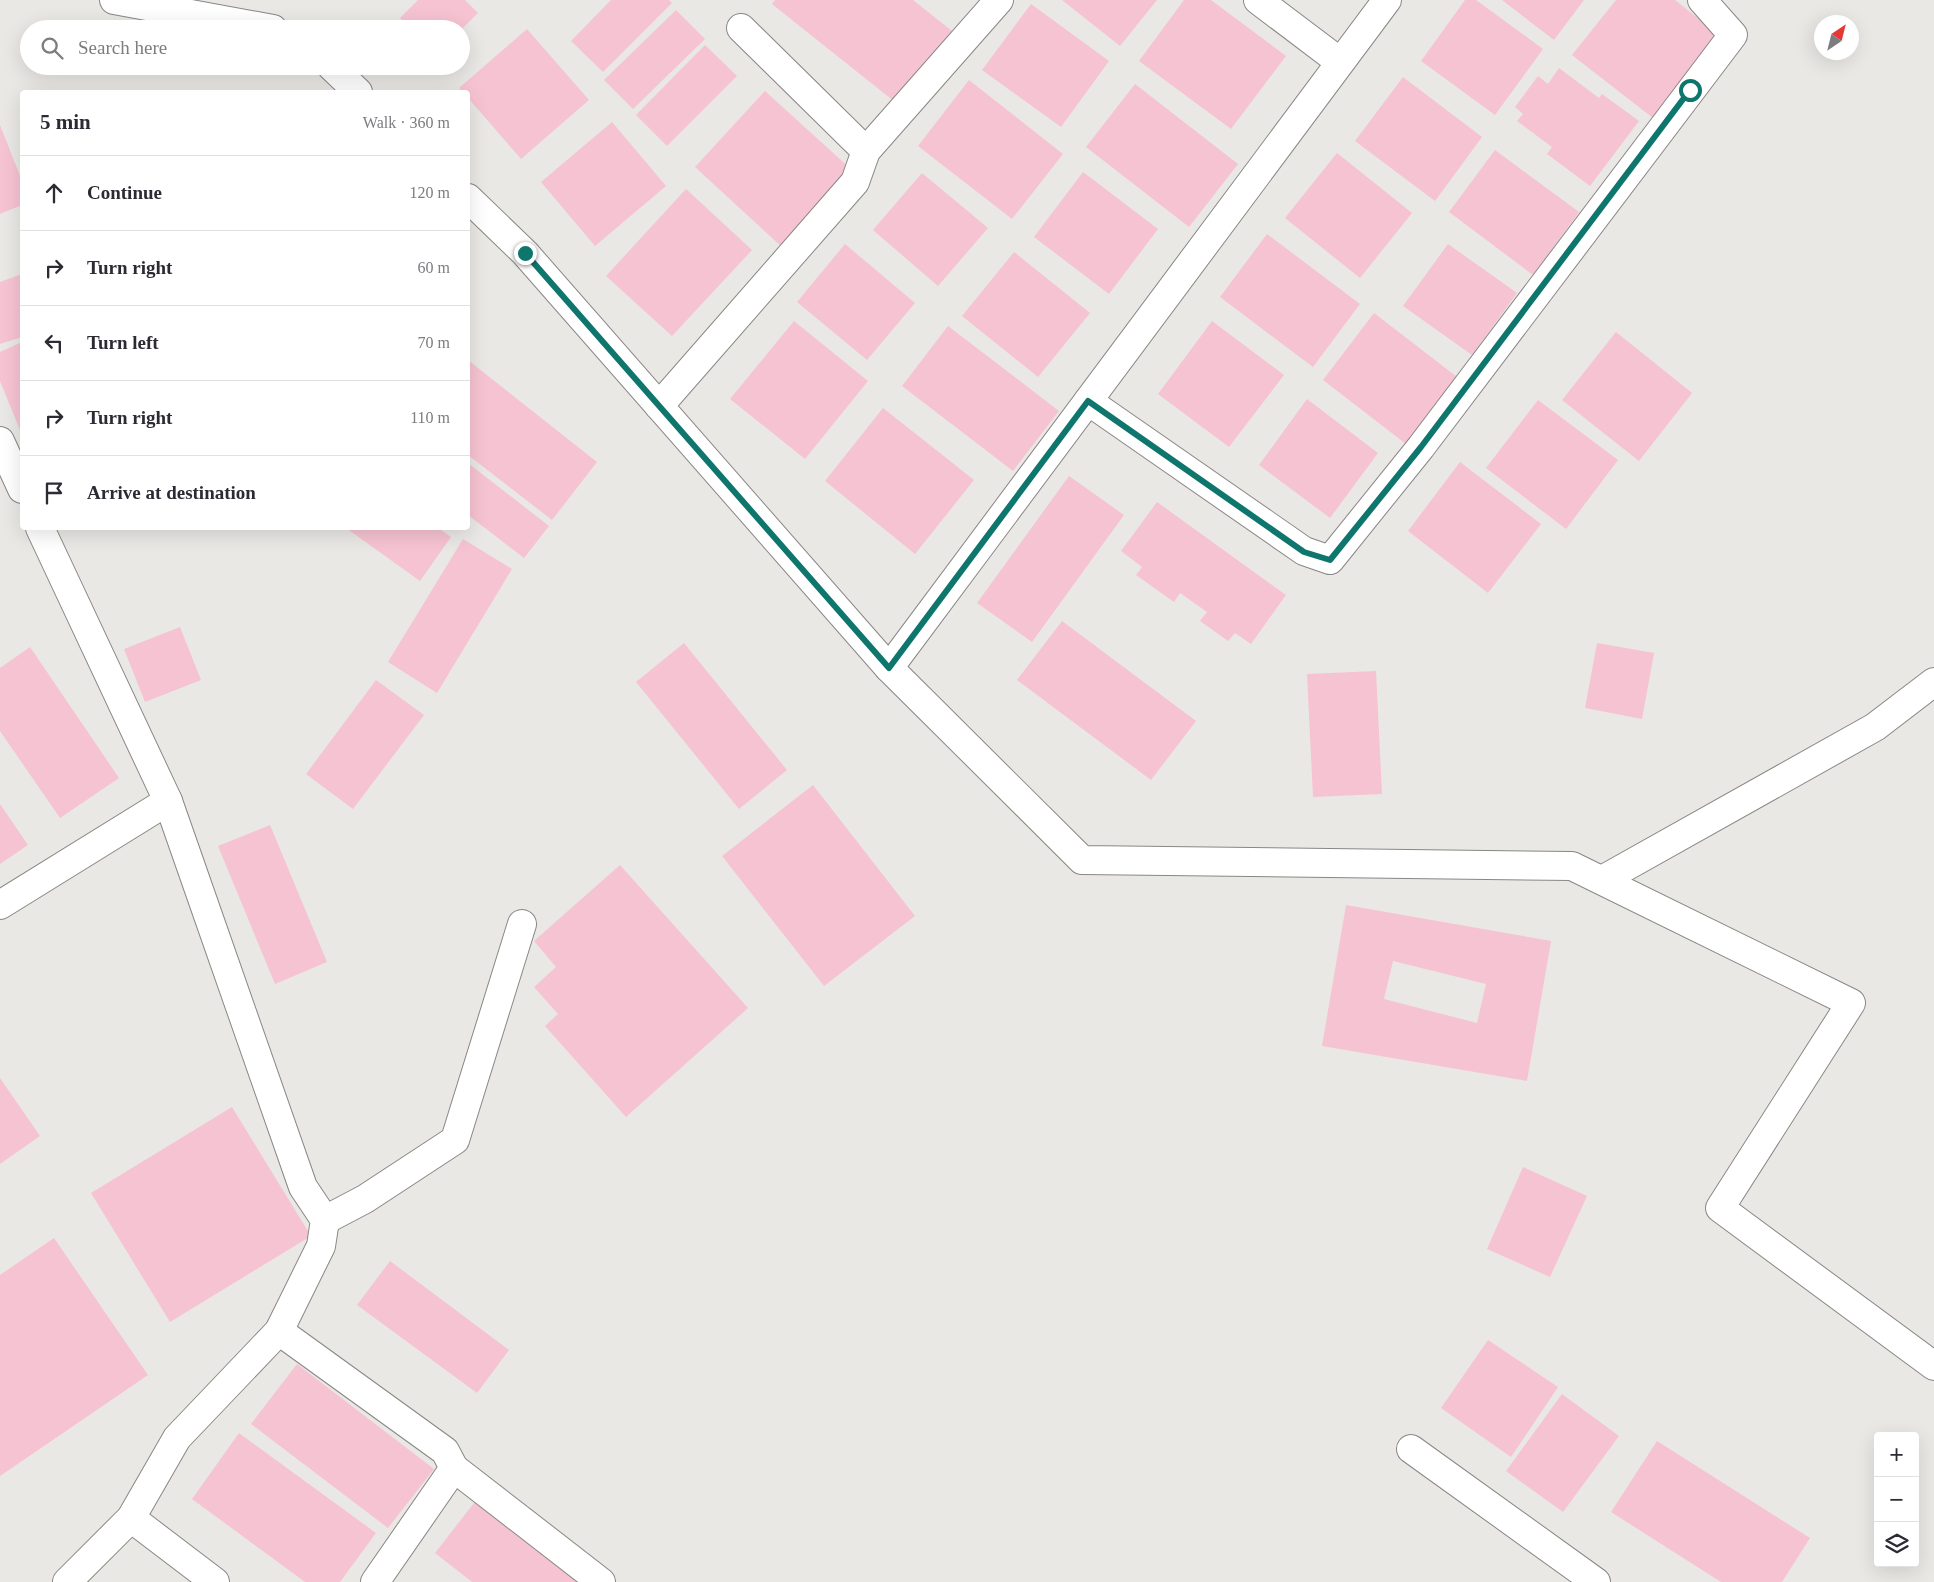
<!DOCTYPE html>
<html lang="en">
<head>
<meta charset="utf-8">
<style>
	body { margin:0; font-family:"Times New Roman",serif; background:#f2f2f3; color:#2b2b33 }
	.controls { position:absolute; right:15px; bottom:15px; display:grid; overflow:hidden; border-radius:5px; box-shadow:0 5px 20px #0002 }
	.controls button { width:45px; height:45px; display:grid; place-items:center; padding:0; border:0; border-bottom:1px solid #e1e1e2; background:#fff; color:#2b2b33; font:25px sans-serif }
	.compass { position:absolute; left:1814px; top:15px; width:45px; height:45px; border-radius:50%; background:#fff; box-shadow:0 5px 20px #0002; rotate:35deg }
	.stop { position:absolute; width:15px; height:15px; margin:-11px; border:4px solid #0f766e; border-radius:50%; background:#fff }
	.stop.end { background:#0f766e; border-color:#fff; box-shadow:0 1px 5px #0008 }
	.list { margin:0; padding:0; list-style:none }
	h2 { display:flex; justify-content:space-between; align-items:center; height:65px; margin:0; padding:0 20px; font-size:21px }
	h2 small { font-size:16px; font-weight:400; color:#7c7c81 }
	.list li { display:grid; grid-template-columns:32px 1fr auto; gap:15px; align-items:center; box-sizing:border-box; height:75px; padding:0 20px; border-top:1px solid #e1e1e2 }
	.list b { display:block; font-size:19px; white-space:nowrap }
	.list em { font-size:16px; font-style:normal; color:#7c7c81 }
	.icon { flex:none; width:28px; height:28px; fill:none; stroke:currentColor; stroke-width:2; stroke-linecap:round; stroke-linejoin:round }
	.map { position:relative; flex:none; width:1934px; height:1582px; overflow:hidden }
	.search { position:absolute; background:#fff; box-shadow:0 5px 20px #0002; left:20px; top:20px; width:450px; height:55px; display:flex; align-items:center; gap:12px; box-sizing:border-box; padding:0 18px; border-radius:28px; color:#7c7c81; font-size:19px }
	.panel { position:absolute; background:#fff; box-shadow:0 5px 20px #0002; left:20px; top:90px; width:450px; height:440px; border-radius:5px }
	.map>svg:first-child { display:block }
</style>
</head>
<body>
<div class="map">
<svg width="1934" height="1582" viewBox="0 0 1934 1582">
	<rect width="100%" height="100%" fill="#eae8e4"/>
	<g fill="#f6c3d2" fill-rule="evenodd">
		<path d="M 418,0 L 465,0 L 478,13 L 462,29 L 411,29 L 400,18 Z"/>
		<path d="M 611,0 L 669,0 L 672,3 L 603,72 L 571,41 Z"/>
		<path d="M 775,0 L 913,0 L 952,31 L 895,102 L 772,4 Z"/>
		<path d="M 1062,0 L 1157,0 L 1120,46 Z"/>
		<path d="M 1184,0 L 1211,0 L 1286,56 L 1231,129 L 1139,61 Z"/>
		<path d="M 1465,0 L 1476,0 L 1543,49 L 1495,115 L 1421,61 Z"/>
		<path d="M 1502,0 L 1584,0 L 1554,40 Z"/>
		<path d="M 1616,0 L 1675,0 L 1719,35 L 1653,118 L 1572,55 Z"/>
		<path d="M 1031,4 L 1109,61 L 1061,127 L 982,70 Z"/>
		<path d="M 676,10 L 705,39 L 633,109 L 604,80 Z"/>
		<path d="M 527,29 L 589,100 L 521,159 L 468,98 L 468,92 L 463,92 L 459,88 Z"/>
		<path d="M 705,45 L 737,76 L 667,146 L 636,115 Z"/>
		<path d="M 1559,68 L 1599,98 L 1602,94 L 1639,121 L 1590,186 L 1547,154 L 1552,147 L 1517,121 L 1523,114 L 1515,107 L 1538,76 L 1548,84 Z"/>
		<path d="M 1403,77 L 1482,137 L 1435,201 L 1355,141 Z"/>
		<path d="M 969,80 L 1063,154 L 1012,219 L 918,146 Z"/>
		<path d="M 1135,84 L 1238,164 L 1189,227 L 1086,147 Z"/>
		<path d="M 765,91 L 853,171 L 783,248 L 695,167 Z"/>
		<path d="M 612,122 L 666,186 L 595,246 L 541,182 Z"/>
		<path d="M 0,125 L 22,181 L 22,205 L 0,214 Z"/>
		<path d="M 1495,150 L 1579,212 L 1533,275 L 1449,212 Z"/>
		<path d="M 1337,153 L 1412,213 L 1360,278 L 1285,218 Z"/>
		<path d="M 1083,172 L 1158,229 L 1109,294 L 1034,237 Z"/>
		<path d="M 922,173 L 988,228 L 938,286 L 873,230 Z"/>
		<path d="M 686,189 L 752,250 L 672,336 L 606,276 Z"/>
		<path d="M 1267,234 L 1360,304 L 1313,367 L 1220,297 Z"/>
		<path d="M 845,244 L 915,303 L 867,360 L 797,302 Z"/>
		<path d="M 1448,244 L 1517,293 L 1472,355 L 1403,306 Z"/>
		<path d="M 1014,252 L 1090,313 L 1038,377 L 962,316 Z"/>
		<path d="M 22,274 L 22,337 L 0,344 L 0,282 Z"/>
		<path d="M 1374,313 L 1457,377 L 1406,444 L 1323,380 Z"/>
		<path d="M 794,321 L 868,381 L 805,459 L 730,399 Z"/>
		<path d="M 1212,321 L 1284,375 L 1229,447 L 1158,394 Z"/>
		<path d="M 948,326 L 1059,411 L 1013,471 L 902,386 Z"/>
		<path d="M 1616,332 L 1692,393 L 1639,461 L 1562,400 Z"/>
		<path d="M 22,342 L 22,435 L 0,381 L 0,352 Z"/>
		<path d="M 468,360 L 597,462 L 552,520 L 468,455 Z"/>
		<path d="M 1307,399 L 1378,453 L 1330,518 L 1259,465 Z"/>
		<path d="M 1538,400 L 1618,460 L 1566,529 L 1486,468 Z"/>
		<path d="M 883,408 L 974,480 L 915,554 L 825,481 Z"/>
		<path d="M 1460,462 L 1541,524 L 1488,593 L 1408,531 Z"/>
		<path d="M 468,463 L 549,526 L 524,558 L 468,515 Z"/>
		<path d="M 1069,476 L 1124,515 L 1032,642 L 977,603 Z"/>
		<path d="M 1157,502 L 1286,595 L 1251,644 L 1235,633 L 1228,641 L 1200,621 L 1207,612 L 1180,593 L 1174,602 L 1136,575 L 1142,567 L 1121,551 Z"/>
		<path d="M 346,528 L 438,528 L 451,537 L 420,581 Z"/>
		<path d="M 463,539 L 512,569 L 437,693 L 388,662 Z"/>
		<path d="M 1062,621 L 1196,721 L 1151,780 L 1017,680 Z"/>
		<path d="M 180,627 L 201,680 L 145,702 L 124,649 Z"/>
		<path d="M 684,643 L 787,770 L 739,809 L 636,682 Z"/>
		<path d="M 1597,643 L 1654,653 L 1642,719 L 1585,708 Z"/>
		<path d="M 30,647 L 119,778 L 60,818 L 0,731 L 0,668 Z"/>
		<path d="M 1376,671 L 1382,794 L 1313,797 L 1307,674 Z"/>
		<path d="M 376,680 L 424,715 L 353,809 L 306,774 Z"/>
		<path d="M 813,785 L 915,916 L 824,986 L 722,856 Z"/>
		<path d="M 0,804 L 28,845 L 0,864 Z"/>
		<path d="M 270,825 L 327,962 L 275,984 L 218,846 Z"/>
		<path d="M 620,865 L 748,1008 L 626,1117 L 545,1026 L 558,1014 L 534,987 L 556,967 L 534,941 Z"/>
		<path d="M 1346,905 L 1551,941 L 1527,1081 L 1322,1046 ZM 1393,961 L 1486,984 L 1477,1023 L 1384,999 Z"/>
		<path d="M 0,1078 L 40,1136 L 0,1164 Z"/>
		<path d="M 232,1107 L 311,1236 L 170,1322 L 91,1193 Z"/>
		<path d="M 1523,1167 L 1587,1196 L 1550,1277 L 1487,1249 Z"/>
		<path d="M 54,1238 L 148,1375 L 0,1476 L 0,1275 Z"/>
		<path d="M 390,1261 L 509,1350 L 477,1393 L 357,1305 Z"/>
		<path d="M 1488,1340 L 1558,1387 L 1511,1457 L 1441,1408 Z"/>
		<path d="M 297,1364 L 434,1469 L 388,1528 L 251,1424 Z"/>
		<path d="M 1562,1394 L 1619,1436 L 1563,1512 L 1506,1471 Z"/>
		<path d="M 239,1433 L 376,1533 L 340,1582 L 305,1582 L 192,1499 Z"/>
		<path d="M 1657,1441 L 1810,1538 L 1782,1582 L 1721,1582 L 1611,1512 Z"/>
		<path d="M 481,1494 L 594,1582 L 472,1582 L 435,1553 Z"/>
	</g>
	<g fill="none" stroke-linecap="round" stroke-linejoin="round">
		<defs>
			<g id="minor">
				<path d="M 114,0 L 273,29"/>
				<path d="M 1258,0 L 1340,62"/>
				<path d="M 741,28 L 866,151"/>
				<path d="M 331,66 L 358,92"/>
				<path d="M 468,198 L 525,253 L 889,668 L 1082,860 L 1572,866 L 1851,1003 L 1720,1208 L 1934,1366"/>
				<path d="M 1088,401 L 1304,551 L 1330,560 L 1421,447 L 1733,35 L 1702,0"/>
				<path d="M 659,406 L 855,182 L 866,151 L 999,0"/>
				<path d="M 0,441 L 22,489"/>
				<path d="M 40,528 L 168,801 L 303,1187 L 325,1220 L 321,1246 L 279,1331 L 177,1438 L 131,1518 L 67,1582"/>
				<path d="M 889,668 L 1387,0"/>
				<path d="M 1602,880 L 1875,727 L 1934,682"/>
				<path d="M 0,905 L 168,801"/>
				<path d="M 325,1220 L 365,1199 L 455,1140 L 522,924"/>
				<path d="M 279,1331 L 445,1451 L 454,1468 L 601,1582"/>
				<path d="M 1411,1449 L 1596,1582"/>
				<path d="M 131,1518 L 215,1582"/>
				<path d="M 375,1582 L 454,1468"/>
			</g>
		</defs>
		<use href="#minor" stroke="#898785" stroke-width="30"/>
		<use href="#minor" stroke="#fff" stroke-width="28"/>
	</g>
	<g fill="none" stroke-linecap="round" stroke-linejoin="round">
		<path stroke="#0f766e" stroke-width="6" d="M 525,253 L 889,668 L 1088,401 L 1304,552 L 1330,560 L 1421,447 L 1690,90"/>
	</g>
</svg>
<div class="controls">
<button>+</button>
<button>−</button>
<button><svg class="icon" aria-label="layers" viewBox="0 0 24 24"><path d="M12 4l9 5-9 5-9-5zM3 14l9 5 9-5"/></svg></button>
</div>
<svg class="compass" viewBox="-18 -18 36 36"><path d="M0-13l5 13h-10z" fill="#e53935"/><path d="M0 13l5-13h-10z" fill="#7c7c81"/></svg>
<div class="stop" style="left:1690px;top:90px"></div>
<div class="stop end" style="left:525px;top:253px"></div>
<div class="search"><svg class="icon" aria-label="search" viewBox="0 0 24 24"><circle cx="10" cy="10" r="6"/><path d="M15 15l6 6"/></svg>Search here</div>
<section class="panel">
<h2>5 min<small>Walk · 360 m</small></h2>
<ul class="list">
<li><svg class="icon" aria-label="ahead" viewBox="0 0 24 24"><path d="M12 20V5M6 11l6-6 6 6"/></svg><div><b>Continue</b></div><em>120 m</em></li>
<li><svg class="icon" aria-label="right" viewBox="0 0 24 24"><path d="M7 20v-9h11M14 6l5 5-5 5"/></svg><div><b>Turn right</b></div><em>60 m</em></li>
<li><svg class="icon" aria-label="left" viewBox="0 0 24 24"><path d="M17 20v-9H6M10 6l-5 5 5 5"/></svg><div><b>Turn left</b></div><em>70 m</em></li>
<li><svg class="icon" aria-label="right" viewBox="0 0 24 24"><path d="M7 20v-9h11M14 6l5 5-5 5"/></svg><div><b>Turn right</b></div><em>110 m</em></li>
<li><svg class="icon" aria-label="arrive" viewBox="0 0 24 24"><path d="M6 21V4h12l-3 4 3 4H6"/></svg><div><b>Arrive at destination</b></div></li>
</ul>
</section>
</div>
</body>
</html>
